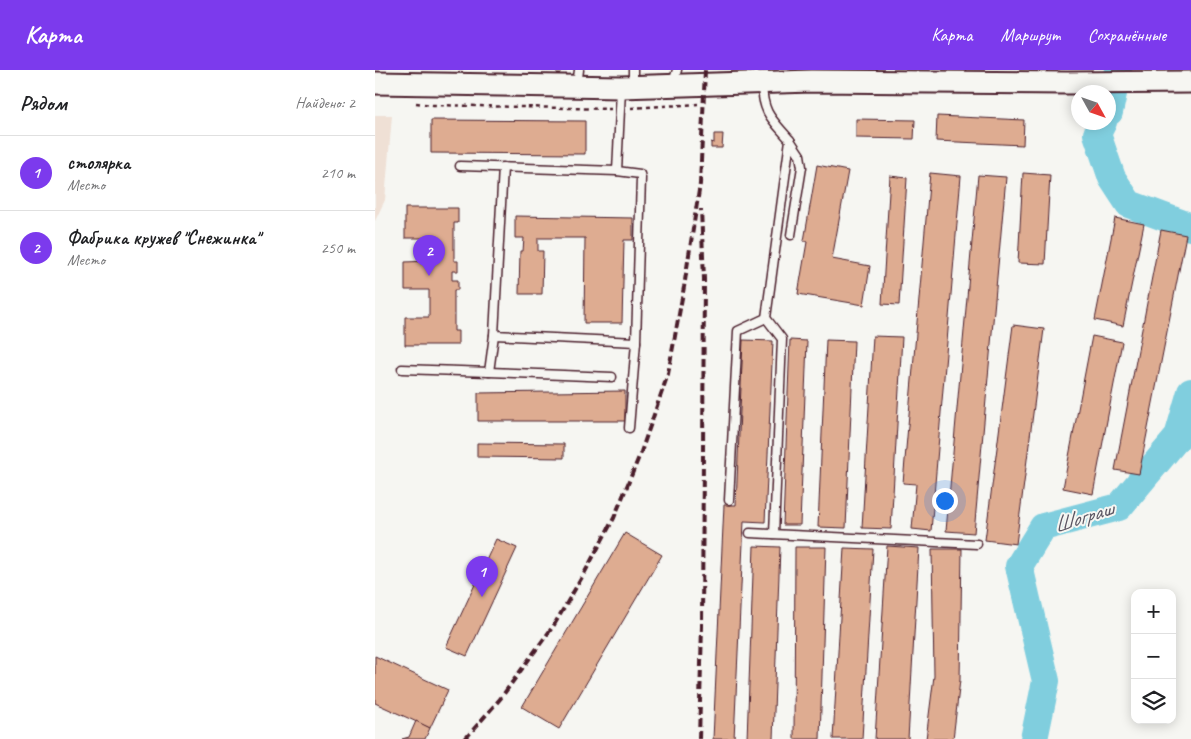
<!DOCTYPE html>
<html lang="ru">
<head>
<meta charset="utf-8">
<style>
	body { margin:0; font-family:Caveat,sans-serif; background:#f6f6f6; color:#202124 }
	.controls { position:absolute; right:15px; bottom:15px; display:grid; overflow:hidden; border-radius:10px; box-shadow:0 2px 12px #0003 }
	.controls button { width:45px; height:45px; display:grid; place-items:center; padding:0; border:0; border-bottom:1px solid #e0e0e0; background:#fff; color:#202124; font:25px sans-serif }
	.compass { position:absolute; left:696px; top:15px; width:45px; height:45px; border-radius:50%; background:#fff; box-shadow:0 2px 12px #0003; rotate:130deg }
	.you { position:absolute; left:569px; top:430px; width:18px; height:18px; margin:-12px; border:4px solid #fff; border-radius:50%; background:#1a73e8; box-shadow:0 0 0 8px #1a73e833 }
	.badge { display:grid; place-items:center; width:32px; height:32px; border-radius:50%; background:#7c3aed; color:#fff; font-size:16px; font-weight:700 }
	.pin { position:absolute; translate:-50% -41px; filter:drop-shadow(0 1px 2px #0008) }
	.pin::after { content:''; position:absolute; top:26px; width:18px; height:15px; background:inherit; clip-path:polygon(0 0,100% 0,50% 100%) }
	.list { margin:0; padding:0; list-style:none }
	h2 { display:flex; justify-content:space-between; align-items:center; height:65px; margin:0; padding:0 20px; font-size:21px }
	h2 small { font-size:16px; font-weight:400; color:#757577 }
	.list li { display:grid; grid-template-columns:32px 1fr auto; gap:15px; align-items:center; box-sizing:border-box; height:75px; padding:0 20px; border-top:1px solid #e0e0e0 }
	.list b { display:block; font-size:19px; white-space:nowrap }
	.list p { margin:0; font-size:16px; white-space:nowrap; color:#757577 }
	.list em { font-size:16px; font-style:normal; color:#757577 }
	.icon { flex:none; width:28px; height:28px; fill:none; stroke:currentColor; stroke-width:2; stroke-linecap:round; stroke-linejoin:round }
	.map { position:relative; flex:none; width:816px; height:669px; overflow:hidden }
	header { display:flex; align-items:center; gap:30px; box-sizing:border-box; height:70px; padding:0 25px; background:#7c3aed; color:#fff }
	header strong { font-size:24px }
	nav { display:flex; gap:28px; margin-inline-start:auto; font-size:18px }
	main { display:flex }
	aside { flex:1; background:#fff }
	.map>svg:first-child { display:block }
</style>
</head>
<body>
<header>
<strong>Карта</strong>
<nav><a>Карта</a><a>Маршрут</a><a>Сохранённые</a></nav>
</header>
<main>
<aside>
<h2>Рядом<small>Найдено: 2</small></h2>
<ul class="list">
<li><span class="badge">1</span><div><b>столярка</b><p>Место</p></div><em>210 m</em></li>
<li><span class="badge">2</span><div><b>Фабрика кружев &quot;Снежинка&quot;</b><p>Место</p></div><em>250 m</em></li>
</ul>
</aside>
<div class="map">
<svg width="816" height="669" viewBox="0 0 816 669">
	<rect width="100%" height="100%" fill="#f6f6f2"/>
	<filter id="ink" filterUnits="userSpaceOnUse"><feTurbulence type="fractalNoise" baseFrequency=".02" numOctaves="2"/><feDisplacementMap in="SourceGraphic" scale="10" xChannelSelector="R" yChannelSelector="G"/><feConvolveMatrix kernelMatrix="1 2 1 2 8 2 1 2 1" color-interpolation-filters="sRGB"/></filter>
	<g filter="url(#ink)">
		<path fill="#efe0d5" d="M 0,45 L 17,45 L 10,130 L 0,151 Z"/>
		<g fill="none" stroke-linecap="round" stroke-linejoin="round">
			<g stroke="#80cede" stroke-width="28">
				<path d="M 734,42 L 743,0"/>
				<path d="M 728,52 L 722,64 L 737,108 L 754,134 L 816,157"/>
				<path d="M 659,669 L 671,611 L 644,496 L 668,457 L 744,437 L 803,367 L 816,322"/>
			</g>
		</g>
		<g fill="#deac91" stroke="#4a1f2b">
			<path d="M 562,46 L 649,50 L 648,75 L 561,71 Z"/>
			<path d="M 481,49 L 540,50 L 539,69 L 481,68 Z"/>
			<path d="M 56,50 L 210,51 L 210,84 L 56,83 Z"/>
			<path d="M 339,64 L 348,64 L 347,78 L 336,78 L 336,72 L 339,73 Z"/>
			<path d="M 442,95 L 473,101 L 457,189 L 495,196 L 489,235 L 423,224 L 432,172 L 429,171 Z"/>
			<path d="M 555,103 L 586,106 L 556,461 L 537,459 L 541,414 L 528,413 Z"/>
			<path d="M 648,103 L 675,105 L 670,194 L 643,193 Z"/>
			<path d="M 603,105 L 631,107 L 599,463 L 571,461 Z"/>
			<path d="M 515,106 L 532,108 L 524,235 L 507,234 Z"/>
			<path d="M 30,138 L 83,138 L 83,153 L 79,153 L 79,191 L 83,191 L 83,201 L 77,201 L 77,210 L 83,210 L 83,220 L 79,220 L 79,261 L 83,261 L 83,275 L 30,275 L 30,247 L 54,247 L 54,220 L 30,220 L 30,192 L 54,191 L 54,168 L 30,168 Z"/>
			<path d="M 140,146 L 258,148 L 258,170 L 249,170 L 247,253 L 209,253 L 210,168 L 163,168 L 163,181 L 168,181 L 167,224 L 144,224 L 145,181 L 148,181 L 149,168 L 140,168 Z"/>
			<path d="M 740,148 L 769,154 L 748,256 L 720,250 Z"/>
			<path d="M 786,160 L 811,165 L 764,404 L 740,400 Z"/>
			<path d="M 638,255 L 669,259 L 641,474 L 610,470 Z"/>
			<path d="M 498,266 L 527,267 L 516,459 L 487,458 Z"/>
			<path d="M 717,266 L 747,272 L 718,424 L 688,418 Z"/>
			<path d="M 368,270 L 398,271 L 390,452 L 369,451 L 359,669 L 338,669 L 349,435 L 361,435 Z"/>
			<path d="M 415,270 L 432,271 L 425,455 L 408,455 Z"/>
			<path d="M 451,270 L 479,271 L 471,458 L 443,457 Z"/>
			<path d="M 250,321 L 250,351 L 103,351 L 103,323 Z"/>
			<path d="M 102,373 L 189,374 L 189,388 L 102,387 Z"/>
			<path d="M 250,463 L 287,485 L 184,659 L 147,637 Z"/>
			<path d="M 121,469 L 142,478 L 92,586 L 71,577 Z"/>
			<path d="M 379,476 L 405,477 L 398,669 L 372,669 Z"/>
			<path d="M 512,476 L 544,478 L 533,669 L 500,669 Z"/>
			<path d="M 420,477 L 451,477 L 445,669 L 419,669 Z"/>
			<path d="M 469,478 L 498,479 L 487,669 L 458,669 Z"/>
			<path d="M 557,479 L 587,479 L 585,610 L 578,669 L 551,669 L 559,606 Z"/>
			<path d="M 0,586 L 73,620 L 55,658 L 0,633 Z"/>
			<path d="M 41,651 L 55,658 L 50,669 L 27,669 L 34,667 Z"/>
		</g>
		<g fill="none" stroke-linecap="round" stroke-linejoin="round">
			<defs>
				<g id="lane">
					<path d="M 298,13 L 302,0"/>
					<path d="M 202,15 L 204,0"/>
					<path d="M 258,15 L 258,0"/>
					<path d="M 387,15 C 388,44 397,49 415,70 L 391,248 L 407,269 L 399,464"/>
					<path d="M 415,70 L 425,85 L 427,97 L 416,165"/>
					<path d="M 85,96 L 242,101 L 246,19"/>
					<path d="M 128,97 L 119,265 L 261,272 L 266,108 L 265,104 L 242,101"/>
					<path d="M 27,299 L 114,302 L 119,265"/>
					<path d="M 114,302 L 237,307"/>
					<path d="M 254,358 L 261,272"/>
					<path d="M 354,430 L 363,261 L 391,248"/>
					<path d="M 375,463 L 602,474"/>
				</g>
				<path id="secondary" d="M 0,13 L 246,17 L 437,11 L 692,13 L 816,12"/>
			</defs>
			<use href="#lane" stroke="#4a1f2b" stroke-width="11"/>
			<use href="#secondary" stroke="#4a1f2b" stroke-width="25"/>
			<g stroke="#4a1f2b" stroke-width="2.5" stroke-dasharray="4 4" stroke-linecap="butt">
				<path d="M 41,33 L 58,35 L 236,39"/>
				<path d="M 256,38 L 323,34"/>
			</g>
			<use href="#lane" stroke="#f6f6f2" stroke-width="8"/>
			<use href="#secondary" stroke="#f6f6f2" stroke-width="21"/>
			<g stroke="#4a1f2b" stroke-width="4" stroke-dasharray="8 4" stroke-linecap="butt">
				<path d="M 90,669 L 125,629 L 179,555 L 210,502 L 239,448 L 266,382 L 293,304 L 309,217 L 325,114 L 330,0"/>
				<path d="M 324,669 L 327,556 L 329,209 L 326,139"/>
			</g>
		</g>
	</g>
	<g text-anchor="middle" stroke-width="4" stroke-linejoin="round" paint-order="stroke">
		<g font-size="22" font-style="italic" fill="#5a5461" stroke="#f6f6f2">
			<text transform="translate(708 446) rotate(-17)" y="8">Шограш</text>
		</g>
	</g>
</svg>
<div class="controls">
<button>+</button>
<button>−</button>
<button><svg class="icon" aria-label="layers" viewBox="0 0 24 24"><path d="M12 4l9 5-9 5-9-5zM3 14l9 5 9-5"/></svg></button>
</div>
<svg class="compass" viewBox="-18 -18 36 36"><path d="M0-13l5 13h-10z" fill="#e53935"/><path d="M0 13l5-13h-10z" fill="#757577"/></svg>
<div class="you"></div>
<div class="pin badge" style="left:107px;top:527px">1</div>
<div class="pin badge" style="left:54px;top:206px">2</div>
</div>
</main>
</body>
</html>
